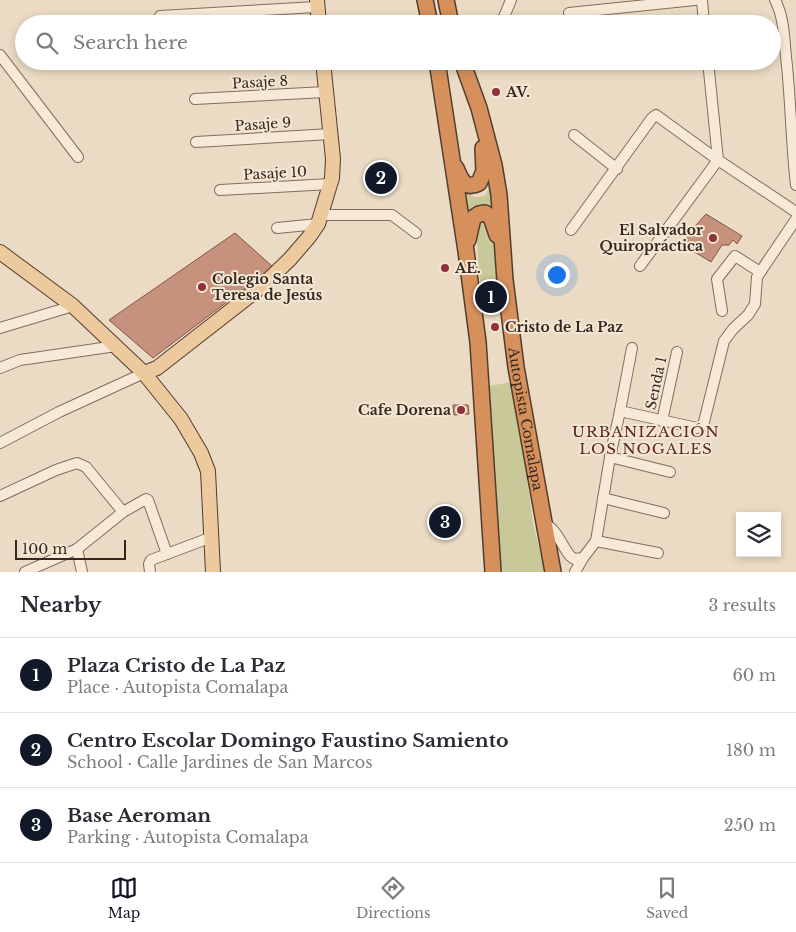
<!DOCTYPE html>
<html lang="en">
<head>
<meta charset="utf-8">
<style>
	body { margin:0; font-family:"Libre Baskerville",serif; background:#f2f2f3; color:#2b2b33 }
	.controls { position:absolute; right:15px; bottom:15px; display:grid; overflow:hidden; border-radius:0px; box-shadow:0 2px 8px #0003 }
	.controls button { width:45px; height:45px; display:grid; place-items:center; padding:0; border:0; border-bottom:1px solid #e1e1e2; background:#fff; color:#2b2b33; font:25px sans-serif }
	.scale { position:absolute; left:15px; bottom:12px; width:111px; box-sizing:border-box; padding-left:5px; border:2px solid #35271f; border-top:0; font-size:14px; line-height:18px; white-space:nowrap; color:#35271f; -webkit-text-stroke:4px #f3e6d3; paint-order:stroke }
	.you { position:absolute; left:556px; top:274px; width:18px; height:18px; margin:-12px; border:4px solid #fff; border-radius:50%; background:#1a73e8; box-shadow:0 0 0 8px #1a73e833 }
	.badge { display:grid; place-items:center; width:32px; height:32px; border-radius:50%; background:#111827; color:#fff; font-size:16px; font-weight:700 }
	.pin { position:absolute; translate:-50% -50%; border:2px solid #fff; box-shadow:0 1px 5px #0006 }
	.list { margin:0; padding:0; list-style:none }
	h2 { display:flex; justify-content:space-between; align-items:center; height:65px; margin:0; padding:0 20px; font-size:21px }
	h2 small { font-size:16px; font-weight:400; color:#7c7c81 }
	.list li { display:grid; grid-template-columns:32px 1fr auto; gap:15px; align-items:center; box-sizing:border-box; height:75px; padding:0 20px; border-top:1px solid #e1e1e2 }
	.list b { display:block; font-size:19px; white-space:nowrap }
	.list p { margin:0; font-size:16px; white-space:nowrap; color:#7c7c81 }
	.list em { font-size:16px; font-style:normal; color:#7c7c81 }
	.icon { flex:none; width:28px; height:28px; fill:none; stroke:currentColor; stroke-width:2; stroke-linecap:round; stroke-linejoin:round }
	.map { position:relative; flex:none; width:796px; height:572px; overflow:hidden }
	.search { position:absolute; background:#fff; box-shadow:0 2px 8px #0003; left:15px; right:15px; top:15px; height:55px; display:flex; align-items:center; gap:12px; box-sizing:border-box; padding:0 18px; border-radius:28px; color:#7c7c81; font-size:19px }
	.sheet { height:290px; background:#fff }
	nav { display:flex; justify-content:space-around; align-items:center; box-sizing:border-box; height:70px; border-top:1px solid #e1e1e2; background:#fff; font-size:14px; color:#7c7c81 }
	nav a { display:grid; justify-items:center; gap:2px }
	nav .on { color:#111827 }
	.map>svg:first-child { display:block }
</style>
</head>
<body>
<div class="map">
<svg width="796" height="572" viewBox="0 0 796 572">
	<rect width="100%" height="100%" fill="#ebdbc4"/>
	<g fill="#c8c899">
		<path d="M 490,168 L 498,217 L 489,206 L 479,204 L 471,208 L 467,221 L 464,191 C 472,197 476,199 486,195 L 489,186 Z"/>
		<path d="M 487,220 L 495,238 L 499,279 L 480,282 L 476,230 L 481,221 Z"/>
		<path d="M 514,382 L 533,523 L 545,572 L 500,572 L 488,386 Z"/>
	</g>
	<g fill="#c7927d" stroke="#825443">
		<path d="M 706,214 L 742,236 L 737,244 L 733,240 L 729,245 L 722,245 L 711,262 L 680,243 Z"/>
		<path d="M 235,233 L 273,267 L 153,358 L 109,320 Z"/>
		<path d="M 453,405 L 468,405 L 469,414 L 454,415 Z"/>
	</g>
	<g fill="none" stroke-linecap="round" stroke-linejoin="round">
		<defs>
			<g id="minor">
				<path d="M 702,0 L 704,24"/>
				<path d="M 775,0 C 784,17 784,37 786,57 C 791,99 791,143 796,185"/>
				<path d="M 569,13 L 695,0"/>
				<path d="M 160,16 L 317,7"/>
				<path d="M 501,24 L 511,0"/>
				<path d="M 0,55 L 78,157"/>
				<path d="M 195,99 L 326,92"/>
				<path d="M 574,135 L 617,169"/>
				<path d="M 196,142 L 331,134"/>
				<path d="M 220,190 L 330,184"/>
				<path d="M 321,215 L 392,215 L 416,233"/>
				<path d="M 277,228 L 318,224"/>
				<path d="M 571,230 L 652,118 L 656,115 L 718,160 L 796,212"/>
				<path d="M 640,266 L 718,160 L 708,61"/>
				<path d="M 722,311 L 717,279 L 735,256 L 760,272"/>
				<path d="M 0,328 L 73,306"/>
				<path d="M 0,368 L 20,360 L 116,346"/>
				<path d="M 620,411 L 632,348"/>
				<path d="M 662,421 L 677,352"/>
				<path d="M 0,443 L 59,412 L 144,373"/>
				<path d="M 610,457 L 670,472"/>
				<path d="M 0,496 L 56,470 L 77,463 L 86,467 L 123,512"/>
				<path d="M 603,498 L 664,513"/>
				<path d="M 543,523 C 559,528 565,557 575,559 C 577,559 581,558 583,558"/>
				<path d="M 596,541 L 658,553"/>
				<path d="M 77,549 L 82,572"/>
				<path d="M 25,572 L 77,549 L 123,512 L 146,499 L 148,500 L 167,554"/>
				<path d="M 150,572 L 149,564 L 151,560 L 212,537"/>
				<path d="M 575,572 L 583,558 L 596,541 L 610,457 L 620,411 L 697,428 L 703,426 L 724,341 L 733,329 L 748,315 L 755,304 L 757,277 L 796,219"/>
			</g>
			<g id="major">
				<path d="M 317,0 L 319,24"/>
				<path d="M 0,252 L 73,306 L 144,373 L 181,419 L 201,453 L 208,471 L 213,572"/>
				<path d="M 144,373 L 157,368 L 261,287 L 290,259 L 309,237 L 318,224 L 332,178 L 333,159 L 323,61"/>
			</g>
			<g id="highway">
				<path d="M 425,0 L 430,24"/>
				<path d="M 446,0 L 451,24"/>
				<path d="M 437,61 L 466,251 L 478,342 L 493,572"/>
				<path id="s1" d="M 462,61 L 479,108 L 494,165 L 499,195 L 505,280 L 516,367 L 553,572"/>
				<path d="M 456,168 C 461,180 465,190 479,183 L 484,171 L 483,148"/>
				<path d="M 468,240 L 473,218 L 479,214 L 485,213 L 491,217 L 497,235"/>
			</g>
		</defs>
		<use href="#minor" stroke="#846c5c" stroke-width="12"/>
		<use href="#major" stroke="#523c30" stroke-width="16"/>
		<use href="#highway" stroke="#523c30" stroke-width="18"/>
		<use href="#minor" stroke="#f6e9d7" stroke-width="10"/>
		<use href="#major" stroke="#ecca9e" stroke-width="14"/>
		<use href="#highway" stroke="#d5905b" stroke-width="15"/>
	</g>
	<g fill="#8f303c" stroke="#f3e6d3" stroke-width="2">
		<circle cx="496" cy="92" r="5"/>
		<circle cx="713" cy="238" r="5"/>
		<circle cx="445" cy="268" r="5"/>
		<circle cx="202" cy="287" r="5"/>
		<circle cx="495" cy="327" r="5"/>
		<circle cx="461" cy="410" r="5"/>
	</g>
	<g text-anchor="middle" stroke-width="4" stroke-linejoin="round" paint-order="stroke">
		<g font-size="14" fill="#35271f" stroke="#f3e6d3">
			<text transform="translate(260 82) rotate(-3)" y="5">Pasaje 8</text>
			<text transform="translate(263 124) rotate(-4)" y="5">Pasaje 9</text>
			<text transform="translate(275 173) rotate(-3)" y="5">Pasaje 10</text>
			<text transform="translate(656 383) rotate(-78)" y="5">Senda 1</text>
			<text dy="5" stroke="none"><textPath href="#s1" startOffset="365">Autopista Comalapa</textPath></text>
		</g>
		<g font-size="14" font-weight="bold" fill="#35271f" stroke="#f3e6d3" text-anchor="start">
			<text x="506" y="97">AV.</text>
			<text x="703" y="235" text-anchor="end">El Salvador<tspan x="703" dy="16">Quiropráctica</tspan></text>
			<text x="455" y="273">AE.</text>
			<text x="212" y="284">Colegio Santa<tspan x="212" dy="16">Teresa de Jesús</tspan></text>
			<text x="505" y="332">Cristo de La Paz</text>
			<text x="451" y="415" text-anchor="end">Cafe Dorena</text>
		</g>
		<g font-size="15" letter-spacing="1" fill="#5f2721" stroke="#f3e6d3">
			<text x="646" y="437">URBANIZACIÓN<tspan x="646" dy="17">LOS NOGALES</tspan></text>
		</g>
	</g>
</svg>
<div class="controls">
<button><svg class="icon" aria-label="layers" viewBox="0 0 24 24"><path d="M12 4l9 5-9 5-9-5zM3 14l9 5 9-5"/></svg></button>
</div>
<div class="scale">100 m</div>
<div class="you"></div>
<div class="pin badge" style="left:491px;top:297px">1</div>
<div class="pin badge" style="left:381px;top:178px">2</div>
<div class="pin badge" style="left:445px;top:522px">3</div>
<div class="search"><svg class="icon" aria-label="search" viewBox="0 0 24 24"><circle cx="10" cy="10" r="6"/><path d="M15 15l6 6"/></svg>Search here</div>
</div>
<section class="sheet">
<h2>Nearby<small>3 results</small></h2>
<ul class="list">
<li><span class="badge">1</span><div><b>Plaza Cristo de La Paz</b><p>Place · Autopista Comalapa</p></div><em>60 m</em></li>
<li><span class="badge">2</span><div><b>Centro Escolar Domingo Faustino Samiento</b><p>School · Calle Jardines de San Marcos</p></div><em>180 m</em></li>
<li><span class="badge">3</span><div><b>Base Aeroman</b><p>Parking · Autopista Comalapa</p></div><em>250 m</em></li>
</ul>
</section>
<nav>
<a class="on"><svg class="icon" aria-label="map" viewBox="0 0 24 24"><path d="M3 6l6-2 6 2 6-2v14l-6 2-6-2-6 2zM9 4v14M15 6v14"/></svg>Map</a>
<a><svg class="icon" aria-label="directions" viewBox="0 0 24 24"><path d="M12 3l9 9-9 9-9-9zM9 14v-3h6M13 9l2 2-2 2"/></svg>Directions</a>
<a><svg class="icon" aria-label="saved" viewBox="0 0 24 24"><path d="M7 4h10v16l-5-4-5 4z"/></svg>Saved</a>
</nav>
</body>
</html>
